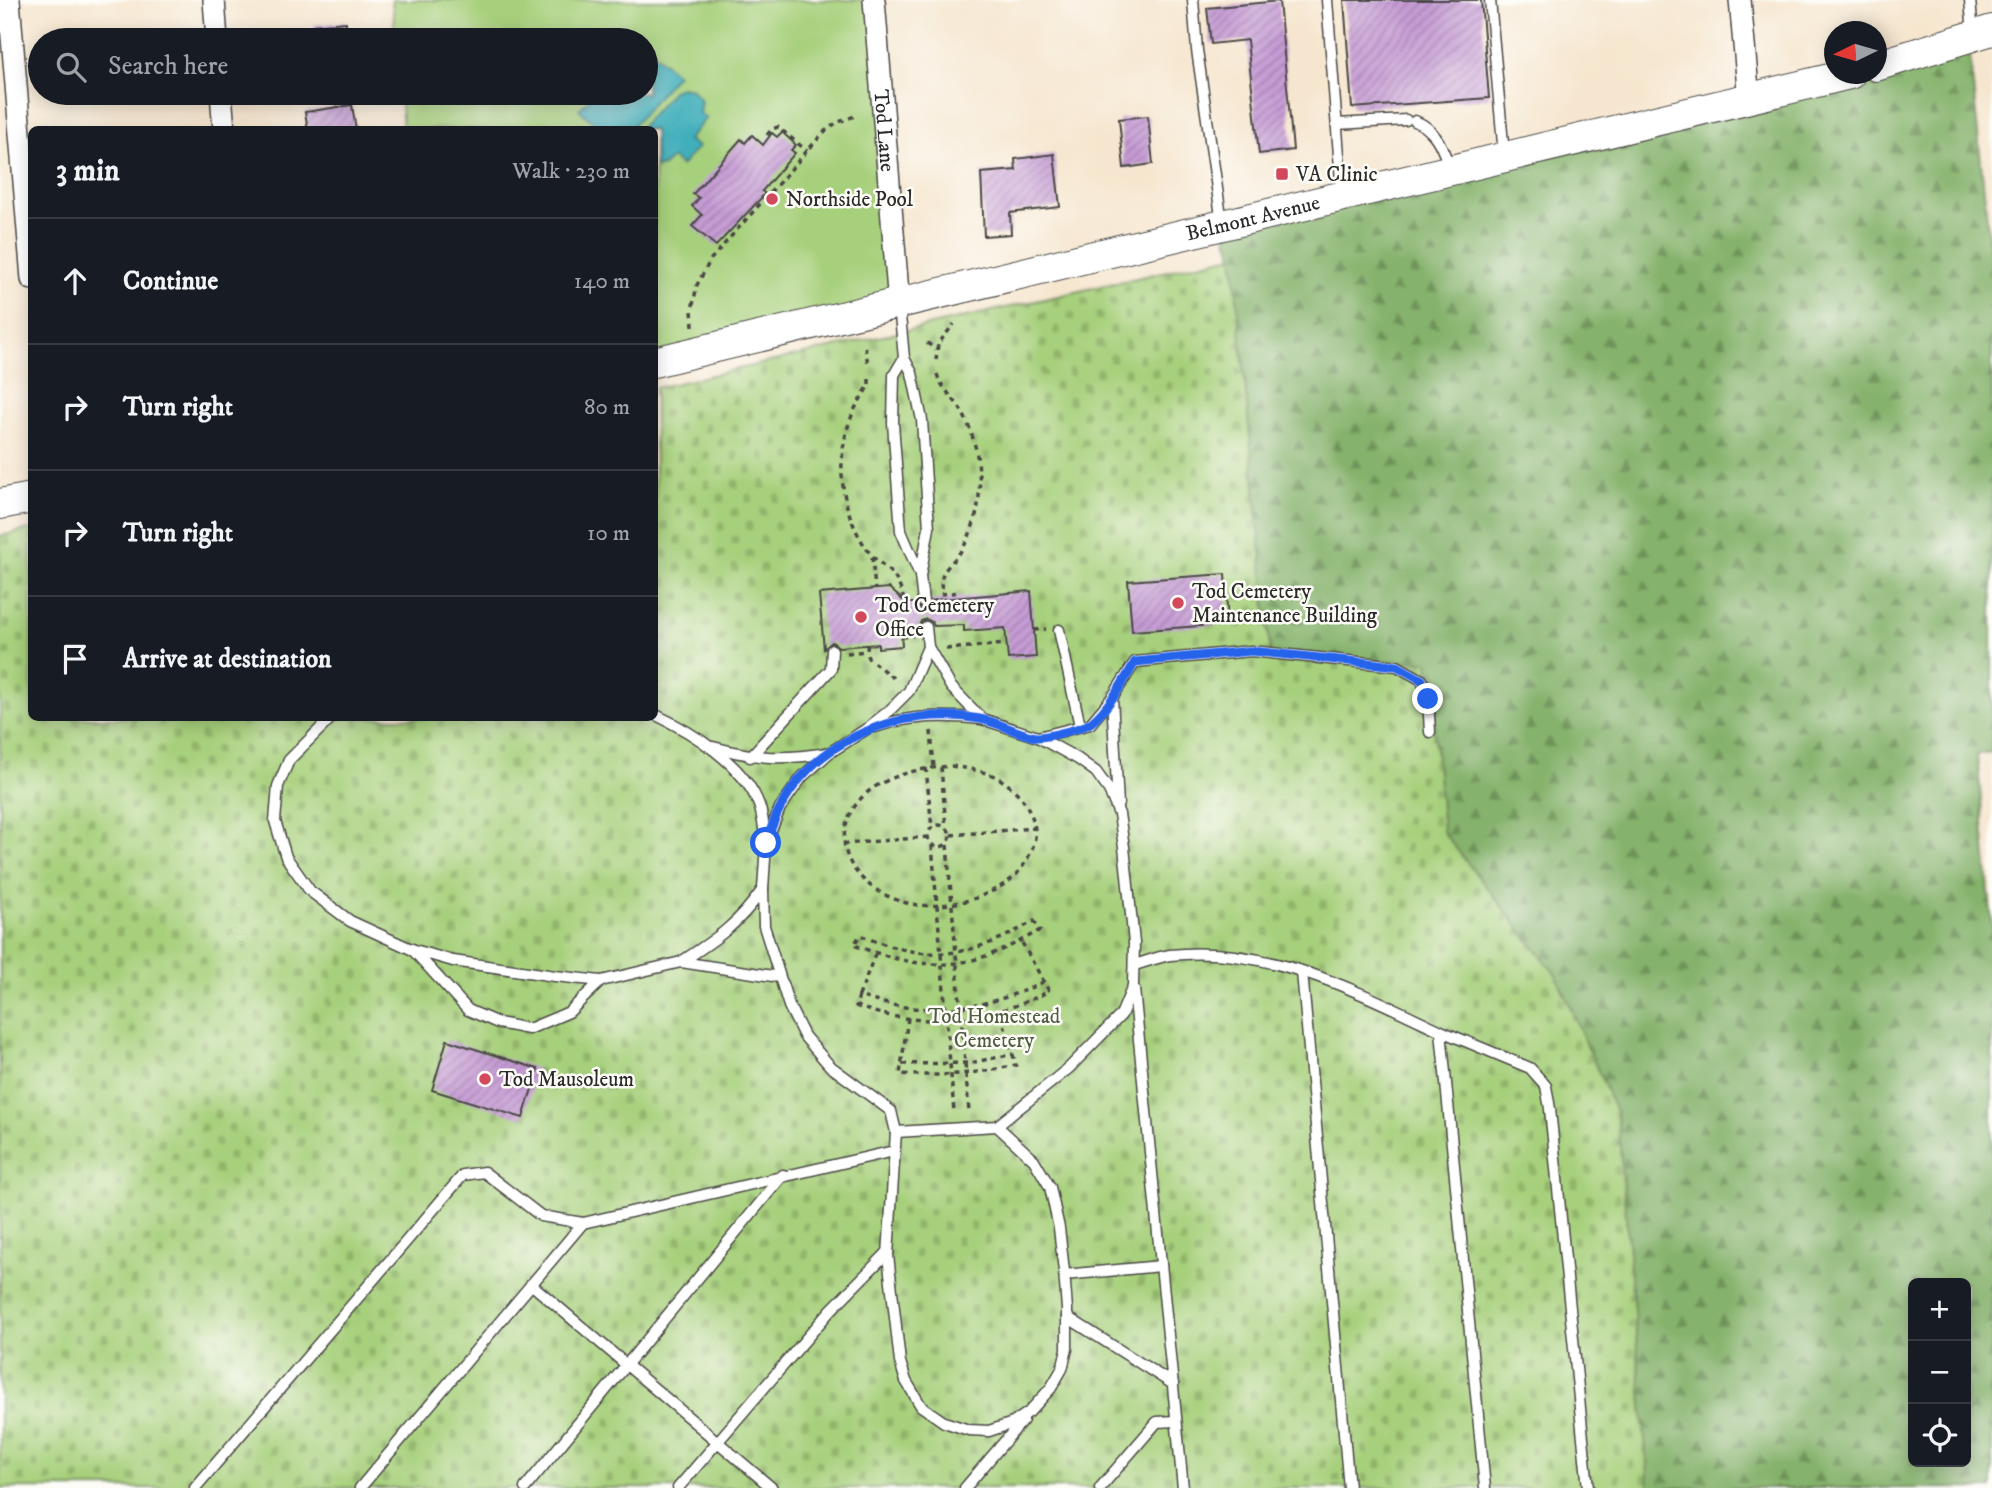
<!DOCTYPE html>
<html lang="en">
<head>
<meta charset="utf-8">
<style>
	body { margin:0; font-family:"IM FELL DW Pica",serif; background:#242831; color:#f1f3f6 }
	.controls { position:absolute; right:21px; bottom:21px; display:grid; overflow:hidden; border-radius:10px; box-shadow:0 4px 18px #0003 }
	.controls button { width:63px; height:63px; display:grid; place-items:center; padding:0; border:0; border-bottom:2px solid #363941; background:#171b24; color:#f1f3f6; font:35px sans-serif }
	.compass { position:absolute; left:1824px; top:21px; width:63px; height:63px; border-radius:50%; background:#171b24; box-shadow:0 4px 18px #0003; rotate:265deg }
	.stop { position:absolute; width:21px; height:21px; margin:-16px; border:5px solid #2563eb; border-radius:50%; background:#fff }
	.stop.end { background:#2563eb; border-color:#fff; box-shadow:0 2px 7px #0008 }
	.list { margin:0; padding:0; list-style:none }
	h2 { display:flex; justify-content:space-between; align-items:center; height:91px; margin:0; padding:0 28px; font-size:30px }
	h2 small { font-size:23px; font-weight:400; color:#9ea1a6 }
	.list li { display:grid; grid-template-columns:46px 1fr auto; gap:21px; align-items:center; box-sizing:border-box; height:126px; padding:0 28px; border-top:2px solid #363941 }
	.list b { display:block; font-size:26px; white-space:nowrap }
	.list em { font-size:23px; font-style:normal; color:#9ea1a6 }
	.icon { flex:none; width:38px; height:38px; fill:none; stroke:currentColor; stroke-width:2; stroke-linecap:round; stroke-linejoin:round }
	.map { position:relative; flex:none; width:1992px; height:1488px; overflow:hidden }
	.search { position:absolute; background:#171b24; box-shadow:0 4px 18px #0003; left:28px; top:28px; width:630px; height:77px; display:flex; align-items:center; gap:18px; box-sizing:border-box; padding:0 24px; border-radius:38px; color:#9ea1a6; font-size:26px }
	.panel { position:absolute; background:#171b24; box-shadow:0 4px 18px #0003; left:28px; top:126px; width:630px; height:595px; border-radius:10px }
	.map>svg:first-child { display:block }
</style>
</head>
<body>
<div class="map">
<svg width="1992" height="1488" viewBox="0 0 1992 1488">
	<defs>
		<pattern id="forest-firs" width="22" height="20" patternUnits="userSpaceOnUse" patternTransform="scale(1.75)"><rect width="22" height="20" fill="#85b26c"/><path d="M5 1l3.5 6h-7zM16 11l3.5 6h-7z" fill="#6d9159"/></pattern>
		<pattern id="cemetery-stones" width="16" height="16" patternUnits="userSpaceOnUse" patternTransform="scale(1.75)"><rect width="16" height="16" fill="#a7d07c"/><path d="M2 7V4a2 2 0 0 1 4 0v3zM10 15v-3a2 2 0 0 1 4 0v3z" fill="#90b36b"/></pattern>
		<pattern id="building-hatch" width="6" height="6" patternUnits="userSpaceOnUse" patternTransform="scale(1.75)"><rect width="6" height="6" fill="#c69cd5"/><path d="M-1 1l2-2M0 6l6-6M5 7l2-2" fill="none" stroke="#a17fad"/></pattern>
	</defs>
	<rect width="100%" height="100%" fill="#fdfcf7"/>
	<filter id="ink" filterUnits="userSpaceOnUse"><feTurbulence type="fractalNoise" baseFrequency=".0143" numOctaves="2"/><feDisplacementMap in="SourceGraphic" scale="14" xChannelSelector="R" yChannelSelector="G"/><feConvolveMatrix kernelMatrix="1 2 1 2 8 2 1 2 1" color-interpolation-filters="sRGB"/></filter>
	<filter id="wash" filterUnits="userSpaceOnUse"><feTurbulence type="fractalNoise" baseFrequency=".00686" numOctaves="4" result="noise"/><feDisplacementMap in="SourceGraphic" scale="28" xChannelSelector="R" yChannelSelector="G"/><feGaussianBlur stdDeviation="1.57" result="paint"/><feColorMatrix in="noise" values="0 0 0 0 0 0 0 0 0 0 0 0 0 0 0 0 0 1.4 0 .05"/><feComposite in="paint" operator="in"/></filter>
	<g filter="url(#wash)">
		<rect width="100%" height="100%" fill="#f6e6cf"/>
		<path fill="url(#forest-firs)" stroke="#586e4c" stroke-width="2" fill-rule="evenodd" d="M 1968,37 L 1992,267 L 1992,752 L 1977,754 L 1992,927 L 1992,1488 L 1649,1488 L 1617,1114 L 1556,975 L 1443,832 L 1428,662 L 1271,661 L 1233,256 L 1223,226 L 1749,100 ZM 1913,1283 L 1966,1283 L 1966,1462 L 1913,1462 Z"/>
		<path fill="url(#cemetery-stones)" stroke="#697e54" stroke-width="2" d="M 1233,256 L 1271,661 L 1428,662 L 1443,832 L 1556,975 L 1617,1114 L 1649,1488 L 0,1488 L 0,536 L 31,529 L 32,718 L 654,718 L 655,388 Z"/>
		<path fill="#a7d07c" stroke="#697e54" stroke-width="2" d="M 392,0 L 874,0 L 899,305 L 655,362 L 654,130 L 403,129 L 400,93 L 646,93 L 646,40 L 396,40 Z"/>
		<g fill="#3fafbb" stroke="#356d73" stroke-width="2">
			<path d="M 646,47 L 677,74 L 630,129 L 602,129 L 579,110 L 594,93 L 646,93 Z"/>
			<path d="M 680,87 L 692,89 L 701,100 L 699,113 L 706,118 L 688,140 L 698,147 L 681,166 L 672,158 L 663,166 L 655,168 L 654,130 L 639,129 L 673,90 Z"/>
		</g>
		<g id="blocks">
			<g fill="url(#building-hatch)">
				<path d="M 1344,0 L 1481,0 L 1489,98 L 1352,108 Z"/>
				<path d="M 1279,1 L 1293,150 L 1259,154 L 1247,40 L 1211,44 L 1207,8 Z"/>
				<path d="M 346,22 L 347,40 L 315,40 L 314,25 Z"/>
				<path d="M 352,105 L 356,130 L 308,130 L 305,112 Z"/>
				<path d="M 1148,116 L 1153,164 L 1124,168 L 1119,119 Z"/>
				<path d="M 782,132 L 796,145 L 791,150 L 795,153 L 762,191 L 765,194 L 716,246 L 692,226 L 702,215 L 692,206 L 699,198 L 693,194 L 741,139 L 745,143 L 752,135 L 763,145 L 772,133 L 777,137 Z"/>
				<path d="M 1054,154 L 1060,207 L 1010,213 L 1011,234 L 984,236 L 981,173 L 1016,170 L 1015,159 Z"/>
				<path d="M 1225,574 L 1228,624 L 1132,631 L 1128,581 Z"/>
				<path d="M 889,588 L 906,603 L 915,603 L 917,607 L 923,610 L 928,608 L 931,601 L 942,599 L 1031,591 L 1036,657 L 1008,659 L 1005,628 L 964,631 L 964,625 L 934,626 L 932,622 L 926,619 L 921,621 L 918,628 L 901,630 L 902,646 L 878,648 L 878,644 L 839,647 L 832,642 L 824,649 L 819,594 Z"/>
				<path d="M 447,1040 L 538,1069 L 523,1118 L 432,1090 Z"/>
			</g>
		</g>
	</g>
	<g filter="url(#ink)">
		<use href="#blocks" fill-opacity="0" stroke="#494744" stroke-width="2"/>
		<g fill="none" stroke-linecap="round" stroke-linejoin="round">
			<defs>
				<g id="lane">
					<path d="M 1193,0 L 1197,50 L 1222,223"/>
					<path d="M 1327,0 L 1342,194"/>
					<path d="M 1490,0 L 1504,155"/>
					<path d="M 1970,0 L 1973,33"/>
					<path d="M 1415,121 C 1437,130 1442,148 1450,168"/>
					<path d="M 1337,124 L 1406,120"/>
					<path d="M 899,305 L 904,358 L 912,373 L 922,420 L 929,528 L 920,576 L 923,602"/>
					<path d="M 904,358 L 894,375 L 893,423 L 901,531 L 920,575"/>
					<path d="M 926,627 L 928,647 L 909,691 L 889,711 L 865,730 L 829,753 L 802,777 L 780,808 L 766,843 L 763,889 L 764,926 L 789,1006 L 804,1036 L 830,1066 L 891,1111 L 896,1132 L 888,1255 L 900,1362 L 906,1381 L 921,1406 L 944,1422 L 969,1430 L 989,1431 L 1013,1423 L 1029,1412 L 1051,1388 L 1062,1369 L 1067,1349 L 1067,1309 L 1064,1271 L 1059,1228 L 1050,1187 L 1034,1160 L 997,1126"/>
					<path d="M 1059,630 L 1080,726"/>
					<path d="M 1112,698 L 1118,804"/>
					<path d="M 654,714 C 692,732 744,764 759,805 C 763,816 764,830 766,842"/>
					<path d="M 331,718 L 289,760 L 278,786 L 275,821 L 286,857 L 310,891 L 350,921 L 411,949 L 453,961 L 555,976 L 601,981 L 681,962 L 779,977"/>
					<path d="M 875,727 C 911,715 945,715 982,719"/>
					<path d="M 1038,737 L 1090,724 L 1112,698 L 1135,662 L 1251,651 L 1397,666 L 1422,680 L 1428,699 L 1430,732"/>
					<path d="M 713,747 C 760,759 781,760 828,753"/>
					<path d="M 750,757 L 831,669 L 832,650"/>
					<path d="M 412,949 L 468,1010 L 498,1023 L 529,1029 L 569,1012 L 601,981"/>
					<path d="M 681,962 C 716,939 738,925 763,889"/>
					<path d="M 1134,965 C 1145,962 1158,957 1170,955 C 1266,944 1357,991 1441,1031 L 1485,1488"/>
					<path d="M 1302,972 L 1349,1488"/>
					<path d="M 1134,989 L 1183,1488"/>
					<path d="M 1441,1031 L 1530,1068 L 1546,1086 L 1550,1109 L 1588,1488"/>
					<path d="M 896,1132 L 997,1126 L 1069,1068 L 1121,1015 L 1133,986 L 1134,943 L 1124,847 L 1119,814 L 1109,790 L 1096,772 L 1078,759 L 1038,737 L 982,719 L 951,687 L 928,647"/>
					<path d="M 1064,1275 L 1161,1266"/>
					<path d="M 531,1284 L 772,1488"/>
					<path d="M 1067,1317 L 1173,1384"/>
					<path d="M 195,1488 L 463,1175 L 484,1172 L 541,1216 L 583,1223 L 894,1151"/>
					<path d="M 360,1488 L 583,1223"/>
					<path d="M 525,1488 L 783,1175"/>
					<path d="M 678,1488 L 830,1311 L 888,1252"/>
					<path d="M 965,1488 L 1023,1420"/>
					<path d="M 1100,1488 L 1157,1422 L 1176,1421"/>
				</g>
				<g id="street">
					<path d="M 9,0 L 32,279"/>
					<path d="M 214,0 L 217,40"/>
					<path id="s1" d="M 874,0 L 899,305"/>
					<path d="M 1740,0 L 1749,100"/>
					<path d="M 221,93 L 224,130"/>
				</g>
				<g id="secondary">
					<path d="M 1876,66 L 1992,30"/>
					<path id="s2" d="M 654,362 L 1850,74"/>
					<path d="M 0,504 L 32,498"/>
				</g>
			</defs>
			<use href="#lane" stroke="#494744" stroke-width="13"/>
			<use href="#street" stroke="#494744" stroke-width="24"/>
			<use href="#secondary" stroke="#494744" stroke-width="32"/>
			<g stroke="#494744" stroke-width="3.5" stroke-dasharray="5 5" stroke-linecap="butt">
				<path d="M 767,135 L 772,129 L 778,127 L 807,151"/>
				<path d="M 693,326 L 692,310 L 697,285 L 711,259 L 824,132 L 836,123 L 855,116"/>
				<path d="M 927,343 L 936,349"/>
				<path d="M 865,347 L 868,364"/>
				<path d="M 936,360 L 938,344 L 954,324"/>
				<path d="M 937,374 C 941,388 954,398 961,410 C 978,439 983,479 977,511 C 974,525 967,545 957,556 C 945,571 939,572 942,594"/>
				<path d="M 869,379 L 869,385 C 863,396 855,406 851,418 C 834,462 841,514 869,552 C 876,561 885,566 892,574 C 899,581 902,594 905,603"/>
				<path d="M 872,557 L 875,589"/>
				<path d="M 941,594 L 960,592"/>
				<path d="M 1034,630 L 1046,629"/>
				<path d="M 907,636 L 907,629"/>
				<path d="M 902,637 L 913,636"/>
				<path d="M 867,645 L 868,658 L 897,681"/>
				<path d="M 946,649 L 1006,644"/>
				<path d="M 847,653 L 867,651"/>
				<path d="M 931,731 L 934,768"/>
				<path d="M 951,766 C 965,768 979,770 992,775 C 1015,785 1037,811 1035,837 C 1034,848 1028,858 1023,866 C 1013,883 988,894 970,900 C 949,905 927,908 907,903 C 869,894 832,860 848,819 C 854,803 868,789 884,782 C 905,771 927,768 951,766 Z"/>
				<path d="M 941,767 L 946,827"/>
				<path d="M 926,768 L 932,828"/>
				<circle cx="939" cy="836" r="11"/>
				<path d="M 951,835 L 1034,828"/>
				<path d="M 843,844 L 928,837"/>
				<path d="M 932,845 L 954,1112"/>
				<path d="M 947,845 L 969,1112"/>
				<path d="M 1034,921 L 1040,930 C 970,971 931,974 854,945 L 860,935 C 928,964 971,958 1034,921 Z"/>
				<path d="M 875,954 L 859,996 C 922,1018 984,1011 1043,982"/>
				<path d="M 859,996 L 856,1006 C 919,1030 990,1022 1049,991 L 1021,941"/>
				<path d="M 908,1018 L 900,1074 C 940,1077 977,1074 1016,1065 L 1000,1011"/>
				<path d="M 902,1064 L 970,1063 L 1013,1054"/>
			</g>
			<use href="#lane" stroke="#fff" stroke-width="10"/>
			<use href="#street" stroke="#fff" stroke-width="21"/>
			<use href="#secondary" stroke="#fff" stroke-width="30"/>
		</g>
	</g>
	<g fill="none" stroke-linecap="round" stroke-linejoin="round" filter="url(#ink)">
		<path stroke="#2563eb" stroke-width="9" d="M 766,843 C 770,832 774,819 780,808 C 818,737 903,705 980,719 C 999,722 1017,734 1036,737 C 1045,738 1078,729 1087,725 C 1103,717 1126,678 1135,662 L 1251,651 L 1397,666 L 1422,680 L 1428,699"/>
	</g>
	<g fill="#d1495b" stroke="#fdfcf7" stroke-width="2.5">
		<rect x="1275" y="167" width="14" height="14" rx="3.5"/>
		<circle cx="772" cy="199" r="7"/>
		<circle cx="1178" cy="603" r="7"/>
		<circle cx="861" cy="617" r="7"/>
		<circle cx="485" cy="1079" r="7"/>
	</g>
	<g text-anchor="middle" stroke-width="5" stroke-linejoin="round" paint-order="stroke">
		<g font-size="21" fill="#2b2b2b" stroke="#fdfcf7">
			<text dy="7" stroke="none"><textPath href="#s1" startOffset="131">Tod Lane</textPath></text>
			<text dy="7" stroke="none"><textPath href="#s2" startOffset="616">Belmont Avenue</textPath></text>
		</g>
		<g font-size="21" fill="#2b2b2b" stroke="#fdfcf7" text-anchor="start">
			<text x="1296" y="181">VA Clinic</text>
			<text x="786" y="206">Northside Pool</text>
			<text x="1192" y="598">Tod Cemetery<tspan x="1192" dy="24">Maintenance Building</tspan></text>
			<text x="875" y="612">Tod Cemetery<tspan x="875" dy="24">Office</tspan></text>
			<text x="499" y="1086">Tod Mausoleum</text>
		</g>
		<g font-size="21" fill="#505d43" stroke="#fdfcf7">
			<text x="994" y="1023">Tod Homestead<tspan x="994" dy="24">Cemetery</tspan></text>
		</g>
	</g>
</svg>
<div class="controls">
<button>+</button>
<button>−</button>
<button><svg class="icon" aria-label="locate" viewBox="0 0 24 24"><circle cx="12" cy="12" r="6"/><path d="M12 2v4M12 18v4M2 12h4M18 12h4"/></svg></button>
</div>
<svg class="compass" viewBox="-18 -18 36 36"><path d="M0-13l5 13h-10z" fill="#e53935"/><path d="M0 13l5-13h-10z" fill="#9ea1a6"/></svg>
<div class="stop" style="left:766px;top:843px"></div>
<div class="stop end" style="left:1428px;top:699px"></div>
<div class="search"><svg class="icon" aria-label="search" viewBox="0 0 24 24"><circle cx="10" cy="10" r="6"/><path d="M15 15l6 6"/></svg>Search here</div>
<section class="panel">
<h2>3 min<small>Walk · 230 m</small></h2>
<ul class="list">
<li><svg class="icon" aria-label="ahead" viewBox="0 0 24 24"><path d="M12 20V5M6 11l6-6 6 6"/></svg><div><b>Continue</b></div><em>140 m</em></li>
<li><svg class="icon" aria-label="right" viewBox="0 0 24 24"><path d="M7 20v-9h11M14 6l5 5-5 5"/></svg><div><b>Turn right</b></div><em>80 m</em></li>
<li><svg class="icon" aria-label="right" viewBox="0 0 24 24"><path d="M7 20v-9h11M14 6l5 5-5 5"/></svg><div><b>Turn right</b></div><em>10 m</em></li>
<li><svg class="icon" aria-label="arrive" viewBox="0 0 24 24"><path d="M6 21V4h12l-3 4 3 4H6"/></svg><div><b>Arrive at destination</b></div></li>
</ul>
</section>
</div>
</body>
</html>
